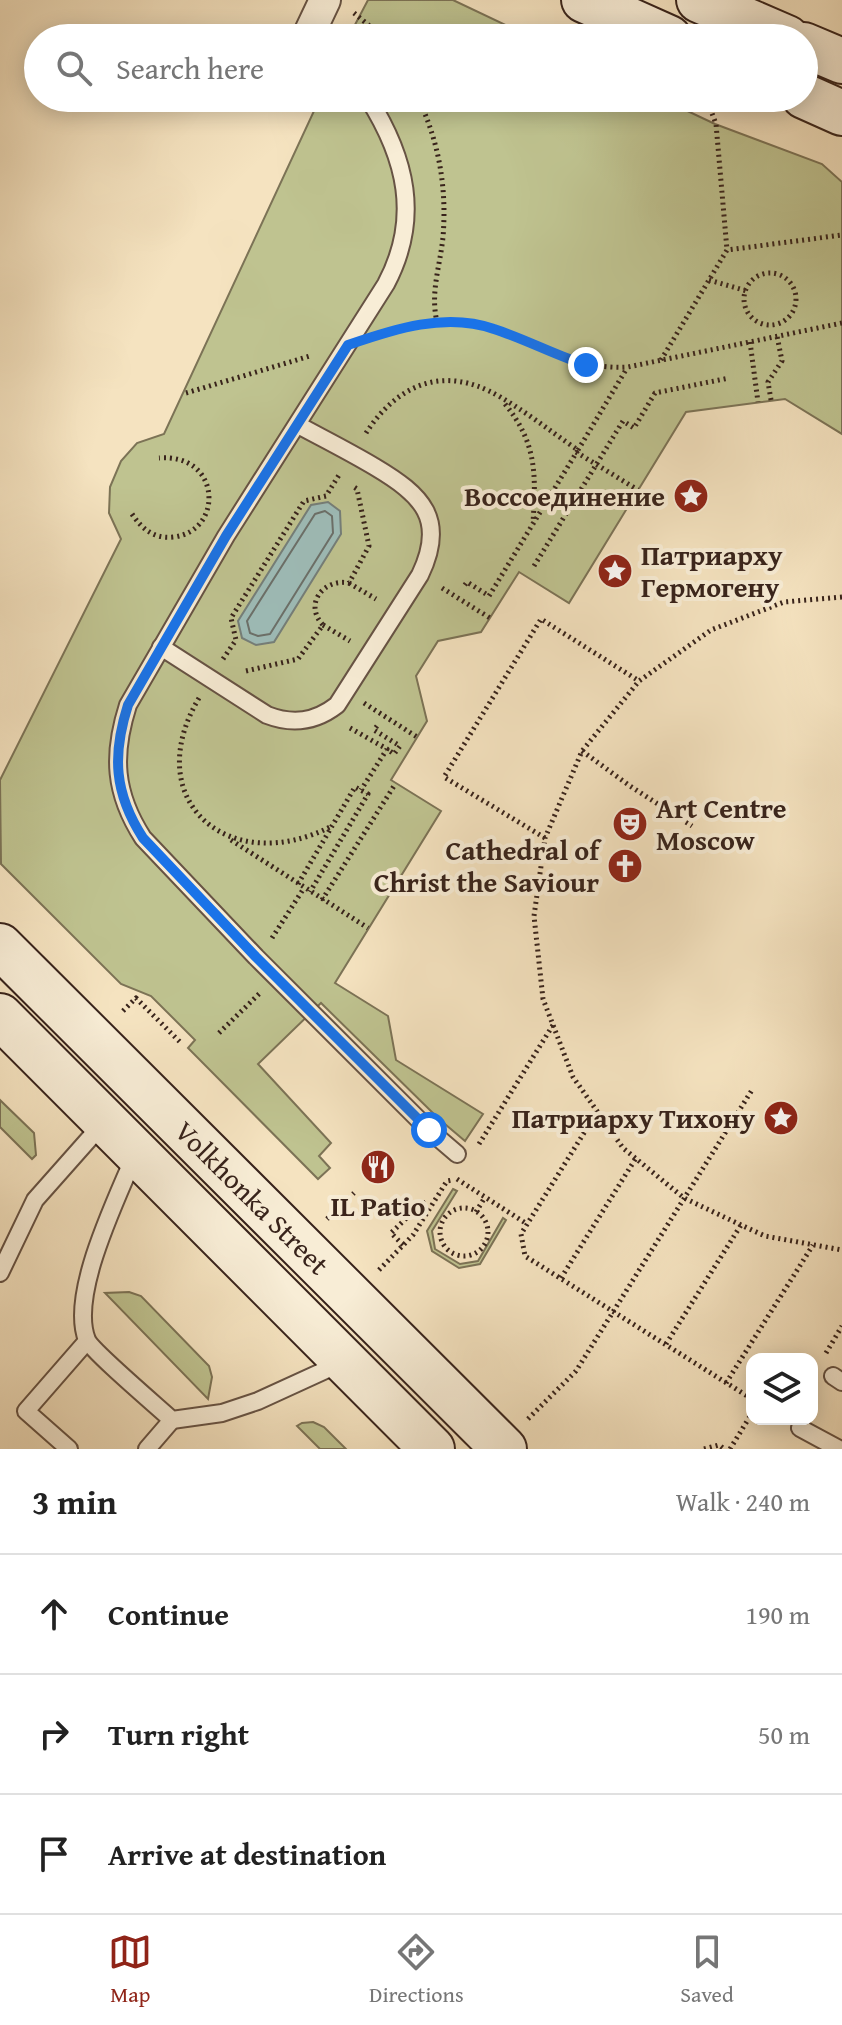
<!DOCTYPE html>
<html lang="en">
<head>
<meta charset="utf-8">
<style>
	body { margin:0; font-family:"Gentium Book Plus",serif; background:#f2f2f2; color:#222 }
	.controls { position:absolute; right:24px; bottom:24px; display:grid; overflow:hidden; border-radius:16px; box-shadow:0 4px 20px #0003 }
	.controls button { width:72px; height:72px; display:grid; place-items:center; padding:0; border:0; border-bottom:2px solid #e0e0e0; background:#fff; color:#222; font:40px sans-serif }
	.stop { position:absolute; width:24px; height:24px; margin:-18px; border:6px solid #1a73e8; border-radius:50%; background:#fff }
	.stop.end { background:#1a73e8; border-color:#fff; box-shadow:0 2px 8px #0008 }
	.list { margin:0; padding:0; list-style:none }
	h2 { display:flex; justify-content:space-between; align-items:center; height:104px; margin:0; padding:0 32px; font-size:34px }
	h2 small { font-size:26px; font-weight:400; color:#767676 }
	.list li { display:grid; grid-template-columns:52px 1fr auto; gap:24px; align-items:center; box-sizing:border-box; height:120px; padding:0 32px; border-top:2px solid #e0e0e0 }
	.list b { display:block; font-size:30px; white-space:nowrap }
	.list em { font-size:26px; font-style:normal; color:#767676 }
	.icon { flex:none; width:44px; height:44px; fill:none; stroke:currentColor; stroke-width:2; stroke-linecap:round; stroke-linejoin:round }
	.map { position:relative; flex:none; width:842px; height:1449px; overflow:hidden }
	.search { position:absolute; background:#fff; box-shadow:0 4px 20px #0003; left:24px; right:24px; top:24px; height:88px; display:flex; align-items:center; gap:20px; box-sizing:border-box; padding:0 28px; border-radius:44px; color:#767676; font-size:30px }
	.sheet { height:464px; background:#fff }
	nav { display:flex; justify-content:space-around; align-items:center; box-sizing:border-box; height:112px; border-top:2px solid #e0e0e0; background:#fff; font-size:22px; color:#767676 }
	nav a { display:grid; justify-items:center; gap:4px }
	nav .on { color:#8f2418 }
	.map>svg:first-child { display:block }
</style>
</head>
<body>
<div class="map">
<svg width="842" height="1449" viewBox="0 0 842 1449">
	<rect width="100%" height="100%" fill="#f5e3c0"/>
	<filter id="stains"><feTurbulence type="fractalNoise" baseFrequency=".0025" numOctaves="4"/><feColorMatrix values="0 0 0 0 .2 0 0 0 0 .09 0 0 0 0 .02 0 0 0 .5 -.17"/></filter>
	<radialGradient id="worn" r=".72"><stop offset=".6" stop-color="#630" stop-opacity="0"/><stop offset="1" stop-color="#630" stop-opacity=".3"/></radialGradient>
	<g fill="#bfc390" stroke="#7c7356" stroke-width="2">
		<path d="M 368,0 L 453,0 L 533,38 L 348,38 Z"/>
		<path d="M 320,98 L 660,98 L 715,124 L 822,164 L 842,182 L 842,434 L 785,399 L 686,412 L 569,603 L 519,572 L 481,632 L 438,641 L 416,676 L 427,721 L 391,780 L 441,811 L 335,983 L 388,1016 L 396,1060 L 483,1114 L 465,1141 L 439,1119 L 321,1003 L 258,1064 L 331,1143 L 319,1156 L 330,1168 L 318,1179 L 188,1048 L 195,1040 L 151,996 L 121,984 L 1,864 L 0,780 L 121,539 L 109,513 L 110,487 L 121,461 L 137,443 L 164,434 Z"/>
		<path d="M 0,1100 L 34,1133 L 36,1155 L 32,1159 L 0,1127 Z"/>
		<path d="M 453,1189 L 457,1191 L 432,1231 L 435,1249 L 460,1264 L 478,1261 L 503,1218 L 506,1220 L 480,1264 L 459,1268 L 432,1251 L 427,1231 Z"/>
		<path d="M 129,1292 L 141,1296 L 209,1366 L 212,1377 L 208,1399 L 105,1293 Z"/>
		<path d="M 313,1422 L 324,1427 L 346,1449 L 320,1449 L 297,1426 L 302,1423 Z"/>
	</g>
	<path fill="#9ebdb9" stroke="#757f7a" stroke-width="2" d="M 328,502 L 340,511 L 341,534 L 274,642 L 256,645 L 242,638 L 238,621 L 311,505 Z"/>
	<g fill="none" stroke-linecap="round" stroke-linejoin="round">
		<path stroke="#6b706a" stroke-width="2" d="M 325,511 L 332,516 L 333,533 L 270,634 L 258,636 L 250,633 L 247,621 L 315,514 Z"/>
		<defs>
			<g id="lane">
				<path d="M 315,21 L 330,38"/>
				<path d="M 368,98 C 406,158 421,218 386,284 L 226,536 L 128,705 C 112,755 114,793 143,838 L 256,957 L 429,1130 L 457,1154"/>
				<path d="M 161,647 L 267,715 C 293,725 315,722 337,705 L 420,575 C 447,519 422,495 375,467 C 350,452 324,439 298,425"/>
				<path d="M 134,1157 C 116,1201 69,1295 87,1340 C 92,1351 159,1408 172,1420 L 222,1413 L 258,1401 L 341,1363"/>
				<path d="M 0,1273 L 35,1200 L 105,1121"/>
				<path d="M 833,1376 L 842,1382"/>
				<path d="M 800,1428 L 839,1449"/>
				<path d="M 69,1449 L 26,1411 L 87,1341"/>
				<path d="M 147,1449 L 172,1420"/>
			</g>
			<path id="street" d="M 307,38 L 325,0"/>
			<g id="secondary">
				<path d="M 584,0 L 669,38"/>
				<path d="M 699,0 L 787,38"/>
				<path d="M 804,45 L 842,61"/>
				<path d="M 804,96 L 842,113"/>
				<path id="s1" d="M 0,946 L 504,1449"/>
				<path d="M 0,1016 L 432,1449"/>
			</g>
		</defs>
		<use href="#lane" stroke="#675344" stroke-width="20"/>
		<use href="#street" stroke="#675344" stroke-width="34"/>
		<use href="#secondary" stroke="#38231b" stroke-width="48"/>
		<g stroke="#38231b" stroke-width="5" stroke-dasharray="2 4" stroke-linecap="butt">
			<path d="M 354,13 L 384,38"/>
			<path d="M 418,98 C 439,142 447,188 443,237 C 440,267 430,292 437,322"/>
			<path d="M 710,108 L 716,124 L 727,250"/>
			<circle cx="770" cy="299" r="26"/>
			<path d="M 709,280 L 747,291"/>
			<path d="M 385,333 C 414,325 445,318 476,324 C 530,334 569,371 628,367 L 842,323"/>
			<path d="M 750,342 L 758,402"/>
			<path d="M 661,360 L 727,250 L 842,235"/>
			<path d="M 186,393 L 310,356"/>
			<path d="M 771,400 L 768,382 L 782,361 L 777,336"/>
			<path d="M 505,404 C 537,443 536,475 533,523"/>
			<path d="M 366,433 C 391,394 429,369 477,386 C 505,395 551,432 578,450 L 489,596 L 467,582 L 464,586"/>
			<path d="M 578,450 L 627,368"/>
			<path d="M 576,452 L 638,490"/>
			<path d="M 132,514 C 142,529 154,539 173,537 C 224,532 222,453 159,458"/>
			<path d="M 534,566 L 623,421 L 634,428 L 655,393 L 729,378"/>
			<path d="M 349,583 L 376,599"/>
			<path d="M 442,588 L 490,618"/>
			<path d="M 842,597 L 784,602 L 711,630 L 639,681 L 582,751 L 545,838 L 534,916 L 543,999 L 573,1077 L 623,1148 L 684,1198 L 741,1225 L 765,1236 L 842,1250"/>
			<path d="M 323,625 L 350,641"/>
			<path d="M 223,659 L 236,640 L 231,618 L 304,501 L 326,496 L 339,475"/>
			<path d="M 246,671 L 298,659 L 323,625 C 303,604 324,578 349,583 L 369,546 L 357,489 L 354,487"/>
			<path d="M 199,698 C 138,801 230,879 332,826"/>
			<path d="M 364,703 L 417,737"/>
			<path d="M 377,726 L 374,730 L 400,746 L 394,754 L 387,749"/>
			<path d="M 350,728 L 387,749 L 361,790"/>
			<path d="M 582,751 L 630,786 L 692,826"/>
			<path d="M 545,838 L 444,777 L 541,619 L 639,681"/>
			<path d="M 231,840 L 368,928"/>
			<path d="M 298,884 L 355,787 L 368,794 L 310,892"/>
			<path d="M 322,900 L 394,786"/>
			<path d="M 272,938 L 304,888"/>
			<path d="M 123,1011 L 136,998 L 182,1044"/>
			<path d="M 219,1033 L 260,993"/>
			<path d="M 597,1112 L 521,1234 L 525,1256 L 752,1399"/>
			<path d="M 479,1144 L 553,1025"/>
			<path d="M 457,1179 L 527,1224"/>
			<circle cx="464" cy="1232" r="24"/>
			<path d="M 476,1212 L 485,1197"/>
			<path d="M 327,1219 L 354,1193"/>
			<path d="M 403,1245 L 391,1233 L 423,1202 L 420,1199"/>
			<path d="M 379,1270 L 413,1235 L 447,1181 L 452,1180"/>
			<path d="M 561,1278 L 636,1158"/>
			<path d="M 666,1344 L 741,1225"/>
			<path d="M 826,1353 L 842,1326"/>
			<path d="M 726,1383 L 813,1245"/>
			<path d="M 528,1419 L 576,1371 L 752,1090"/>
			<path d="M 704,1449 L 719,1445 L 724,1449"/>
			<path d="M 730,1449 L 752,1413"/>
		</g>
		<use href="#lane" stroke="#f8edd6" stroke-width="16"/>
		<use href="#street" stroke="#f8edd6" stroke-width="30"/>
		<use href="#secondary" stroke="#f8edd6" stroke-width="44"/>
	</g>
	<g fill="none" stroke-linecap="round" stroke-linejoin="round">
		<path stroke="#1a73e8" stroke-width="10" d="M 429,1130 L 256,957 L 143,838 C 114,793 112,755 128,705 L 226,536 L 348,345 C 394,329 446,312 494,329 C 525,339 555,355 586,365"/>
	</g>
	<defs>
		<symbol id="sight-disc" viewBox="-11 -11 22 22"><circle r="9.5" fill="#8f2418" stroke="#f8edd6"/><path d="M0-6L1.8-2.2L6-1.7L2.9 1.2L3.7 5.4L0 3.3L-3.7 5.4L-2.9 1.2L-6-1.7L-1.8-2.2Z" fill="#fff"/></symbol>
		<symbol id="theatre-disc" viewBox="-11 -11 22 22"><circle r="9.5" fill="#8f2418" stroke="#f8edd6"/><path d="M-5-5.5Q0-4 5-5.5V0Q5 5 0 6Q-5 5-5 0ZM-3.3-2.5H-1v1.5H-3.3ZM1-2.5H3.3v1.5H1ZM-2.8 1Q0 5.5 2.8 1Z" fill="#fff"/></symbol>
		<symbol id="church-disc" viewBox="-11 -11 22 22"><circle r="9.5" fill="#8f2418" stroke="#f8edd6"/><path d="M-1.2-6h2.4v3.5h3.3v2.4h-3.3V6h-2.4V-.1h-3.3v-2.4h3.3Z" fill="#fff"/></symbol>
		<symbol id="restaurant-disc" viewBox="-11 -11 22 22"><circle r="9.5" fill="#8f2418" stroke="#f8edd6"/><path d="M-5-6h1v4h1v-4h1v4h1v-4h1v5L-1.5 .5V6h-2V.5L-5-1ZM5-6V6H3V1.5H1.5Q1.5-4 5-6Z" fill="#fff"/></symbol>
	</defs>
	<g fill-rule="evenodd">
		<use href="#sight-disc" x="671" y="476" width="40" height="40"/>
		<use href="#sight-disc" x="595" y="551" width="40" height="40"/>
		<use href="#theatre-disc" x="610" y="804" width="40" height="40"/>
		<use href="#church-disc" x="605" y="846" width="40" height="40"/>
		<use href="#sight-disc" x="761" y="1098" width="40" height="40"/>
		<use href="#restaurant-disc" x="358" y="1147" width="40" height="40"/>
	</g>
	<g text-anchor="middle" stroke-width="8" stroke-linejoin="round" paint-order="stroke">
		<g font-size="28" font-weight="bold" fill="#38231b" stroke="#f8edd6" text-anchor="end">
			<text x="665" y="506">Воссоединение</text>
			<text x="641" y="565" text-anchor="start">Патриарху<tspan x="641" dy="32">Гермогену</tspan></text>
			<text x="656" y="818" text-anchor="start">Art Centre<tspan x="656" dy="32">Moscow</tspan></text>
			<text x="599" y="860">Cathedral of<tspan x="599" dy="32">Christ the Saviour</tspan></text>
			<text x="755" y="1128">Патриарху Тихону</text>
			<text x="378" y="1216" text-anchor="middle">IL Patio</text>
		</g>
		<g font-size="28" fill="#38231b" stroke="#f8edd6">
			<text dy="10" stroke="none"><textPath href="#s1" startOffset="356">Volkhonka Street</textPath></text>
		</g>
	</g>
	<rect width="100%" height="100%" filter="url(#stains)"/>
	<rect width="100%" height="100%" fill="url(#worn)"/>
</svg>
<div class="controls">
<button><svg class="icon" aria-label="layers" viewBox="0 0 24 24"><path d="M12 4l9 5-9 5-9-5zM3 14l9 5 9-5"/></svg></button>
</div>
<div class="stop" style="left:429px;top:1130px"></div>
<div class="stop end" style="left:586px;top:365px"></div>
<div class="search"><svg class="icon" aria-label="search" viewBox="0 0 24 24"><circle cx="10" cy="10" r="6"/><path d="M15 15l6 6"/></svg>Search here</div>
</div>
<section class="sheet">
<h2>3 min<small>Walk · 240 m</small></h2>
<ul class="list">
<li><svg class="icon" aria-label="ahead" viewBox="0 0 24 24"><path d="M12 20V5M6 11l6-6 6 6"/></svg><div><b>Continue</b></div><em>190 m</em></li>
<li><svg class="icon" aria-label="right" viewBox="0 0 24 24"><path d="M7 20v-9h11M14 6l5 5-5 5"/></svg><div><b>Turn right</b></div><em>50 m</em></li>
<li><svg class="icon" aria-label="arrive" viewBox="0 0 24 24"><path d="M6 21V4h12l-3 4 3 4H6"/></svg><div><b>Arrive at destination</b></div></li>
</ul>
</section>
<nav>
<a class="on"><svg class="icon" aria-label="map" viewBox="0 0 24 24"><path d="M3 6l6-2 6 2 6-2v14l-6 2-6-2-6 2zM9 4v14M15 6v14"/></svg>Map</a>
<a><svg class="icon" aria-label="directions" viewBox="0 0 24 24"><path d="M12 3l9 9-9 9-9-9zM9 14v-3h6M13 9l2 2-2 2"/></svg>Directions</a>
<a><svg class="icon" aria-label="saved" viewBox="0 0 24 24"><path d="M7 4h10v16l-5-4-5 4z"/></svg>Saved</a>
</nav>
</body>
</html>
